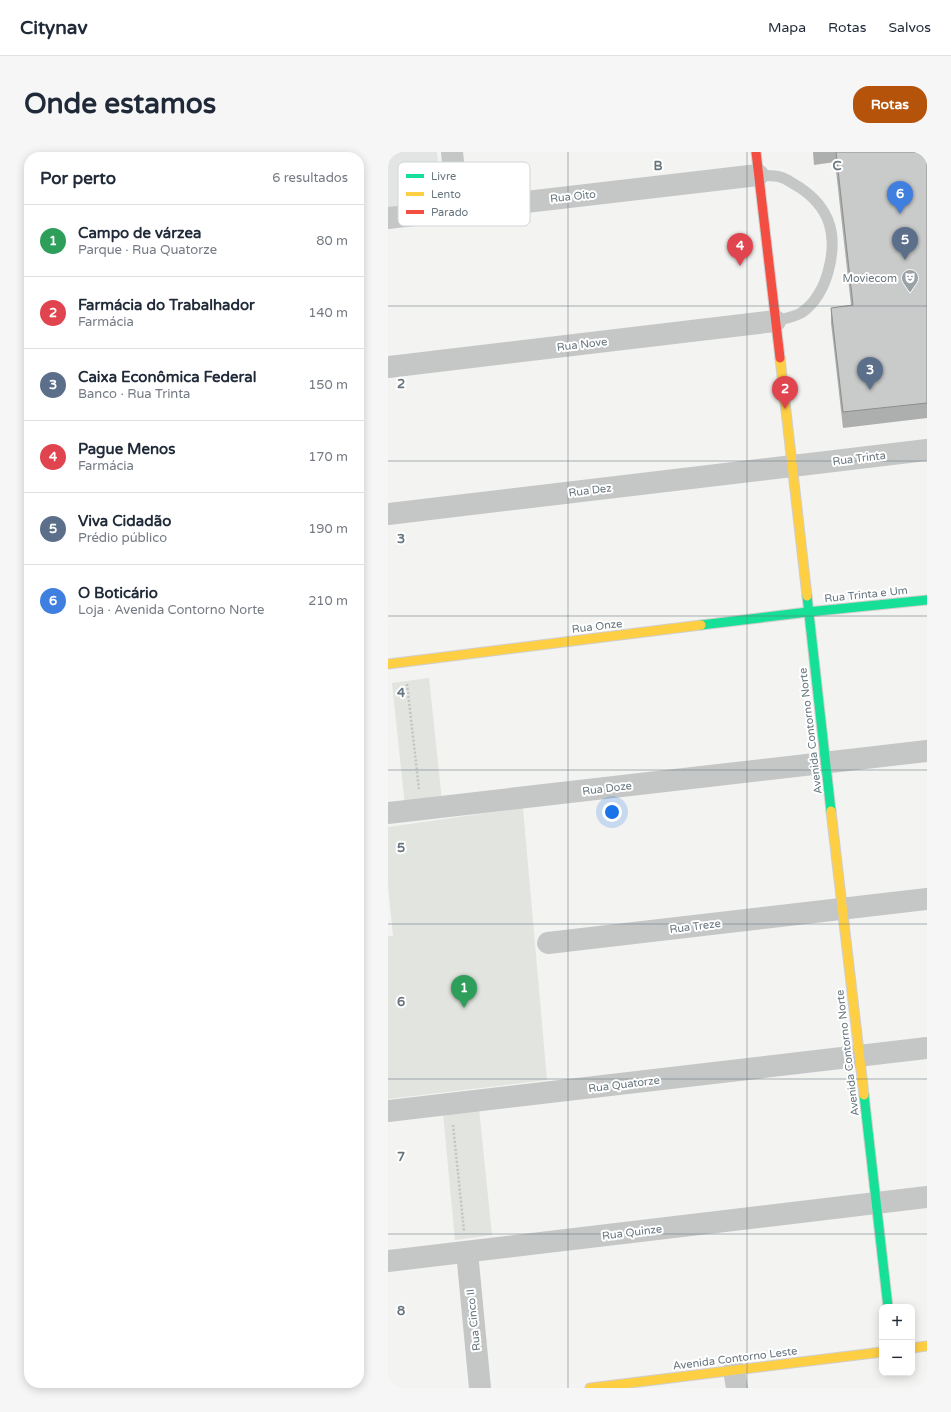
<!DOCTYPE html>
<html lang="pt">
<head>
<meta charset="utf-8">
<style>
	body { margin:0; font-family:"Varela Round",sans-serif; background:#f6f6f7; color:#1f2937 }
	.controls { position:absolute; right:12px; bottom:12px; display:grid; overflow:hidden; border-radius:8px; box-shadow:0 2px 10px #0003 }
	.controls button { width:36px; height:36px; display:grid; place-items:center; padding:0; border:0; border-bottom:1px solid #e0e1e3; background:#fff; color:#1f2937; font:20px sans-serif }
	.you { position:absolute; left:224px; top:660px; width:14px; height:14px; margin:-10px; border:3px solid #fff; border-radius:50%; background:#1a73e8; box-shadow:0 0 0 6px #1a73e833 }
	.badge { display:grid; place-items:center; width:26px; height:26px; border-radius:50%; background:#b45309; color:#fff; font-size:13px; font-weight:700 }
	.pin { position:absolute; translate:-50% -33px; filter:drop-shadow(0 1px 2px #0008) }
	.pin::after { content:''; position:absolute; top:21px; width:14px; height:12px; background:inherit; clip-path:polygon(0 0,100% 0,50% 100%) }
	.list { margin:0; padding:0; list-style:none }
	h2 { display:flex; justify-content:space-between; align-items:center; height:52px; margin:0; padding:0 16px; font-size:17px }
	h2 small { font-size:13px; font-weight:400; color:#747a83 }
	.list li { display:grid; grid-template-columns:26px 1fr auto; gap:12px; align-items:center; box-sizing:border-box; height:72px; padding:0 16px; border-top:1px solid #e0e1e3 }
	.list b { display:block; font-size:15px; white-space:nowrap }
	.list p { margin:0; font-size:13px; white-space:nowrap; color:#747a83 }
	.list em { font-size:13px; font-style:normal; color:#747a83 }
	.map { position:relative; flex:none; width:539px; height:1236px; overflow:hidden; border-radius:16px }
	header { display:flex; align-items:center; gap:24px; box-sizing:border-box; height:56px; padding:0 20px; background:#fff; border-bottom:1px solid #e0e1e3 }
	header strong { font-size:19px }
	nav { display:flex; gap:22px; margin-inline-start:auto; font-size:14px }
	.intro { display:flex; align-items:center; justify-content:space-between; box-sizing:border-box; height:96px; padding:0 24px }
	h1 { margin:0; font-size:28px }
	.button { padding:10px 18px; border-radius:16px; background:#b45309; color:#fff; font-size:14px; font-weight:700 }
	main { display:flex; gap:24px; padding:0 24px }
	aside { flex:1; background:#fff; border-radius:16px; box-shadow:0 2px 10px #0003 }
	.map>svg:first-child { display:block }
</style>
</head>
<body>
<header>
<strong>Citynav</strong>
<nav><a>Mapa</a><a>Rotas</a><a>Salvos</a></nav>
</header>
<div class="intro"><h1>Onde estamos</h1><a class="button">Rotas</a></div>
<main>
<aside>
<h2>Por perto<small>6 resultados</small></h2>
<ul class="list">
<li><span class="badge" style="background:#2e9e5b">1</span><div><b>Campo de várzea</b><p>Parque · Rua Quatorze</p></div><em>80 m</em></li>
<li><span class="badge" style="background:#e0444e">2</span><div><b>Farmácia do Trabalhador</b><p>Farmácia</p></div><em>140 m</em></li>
<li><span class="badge" style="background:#5c6f8a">3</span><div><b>Caixa Econômica Federal</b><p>Banco · Rua Trinta</p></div><em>150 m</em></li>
<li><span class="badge" style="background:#e0444e">4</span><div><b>Pague Menos</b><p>Farmácia</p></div><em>170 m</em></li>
<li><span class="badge" style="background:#5c6f8a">5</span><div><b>Viva Cidadão</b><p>Prédio público</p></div><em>190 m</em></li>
<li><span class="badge" style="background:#3f7fe0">6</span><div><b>O Boticário</b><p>Loja · Avenida Contorno Norte</p></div><em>210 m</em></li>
</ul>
</aside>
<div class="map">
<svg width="539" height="1236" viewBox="0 0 539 1236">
	<rect width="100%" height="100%" fill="#f3f3f1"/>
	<path fill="#e3e4e4" d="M 0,0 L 49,0 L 55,58 L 0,63 Z"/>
	<g fill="#e1e4df">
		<path d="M 41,526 L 54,649 L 17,654 L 4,531 Z"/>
		<path d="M 135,656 L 159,928 L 0,947 L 0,784 L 5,784 L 0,733 L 0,675 Z"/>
		<path d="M 91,957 L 104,1083 L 67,1088 L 55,961 Z"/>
	</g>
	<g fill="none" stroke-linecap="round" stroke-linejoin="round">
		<defs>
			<g id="fast">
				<path d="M 419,444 L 443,659"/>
				<path d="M 313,473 L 420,460 L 539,448"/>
				<path d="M 476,943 L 500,1155"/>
			</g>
			<g id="slow">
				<path d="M 392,206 L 419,444"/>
				<path d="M 0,512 L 313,473"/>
				<path d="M 443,659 L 476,943"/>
				<path d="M 524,1196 L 539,1194"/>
				<path d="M 202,1236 L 494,1200"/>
			</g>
			<path id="jam" d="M 368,0 L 392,206"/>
		</defs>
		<use href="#fast" stroke="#cfcfcf" stroke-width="11"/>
		<use href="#slow" stroke="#cfcfcf" stroke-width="11"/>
		<use href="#jam" stroke="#cfcfcf" stroke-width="11"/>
		<g stroke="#c3c4c5" stroke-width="2.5" stroke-dasharray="2 2" stroke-linecap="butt">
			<path d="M 19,532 L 31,637"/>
			<path d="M 65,973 L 76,1079"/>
		</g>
		<path stroke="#c5c7c7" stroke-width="11" d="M 370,23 C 377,24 385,23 392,25 C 398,26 405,32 411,35 C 443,56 450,84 440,120 C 436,135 427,152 413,161 C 406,165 395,167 387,169"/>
		<g stroke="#c5c7c7" stroke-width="22">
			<path d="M 64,0 L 70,57"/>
			<path d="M 0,66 L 370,23"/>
			<path d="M 0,215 L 387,169"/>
			<path d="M 0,362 L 539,298"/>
			<path d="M 0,661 L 539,599"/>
			<path d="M 160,791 L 539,747"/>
			<path d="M 0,959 L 539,896"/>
			<path d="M 79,1100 L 92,1236"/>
			<path d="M 0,1109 L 539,1045"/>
			<path d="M 346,1218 L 349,1236"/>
		</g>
		<use href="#fast" stroke="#16e098" stroke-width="9"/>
		<use href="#slow" stroke="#ffcf43" stroke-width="9"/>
		<use href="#jam" stroke="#f24e42" stroke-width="9"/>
	</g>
	<path fill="#adaeae" d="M 425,0 L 539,0 L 539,266 L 455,276 L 443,171 L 443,156 L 463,153 L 447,10 L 426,13 Z"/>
	<path fill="#c9caca" stroke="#8d8d8d" d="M 448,0 L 539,0 L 539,251 L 455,260 L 443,156 L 465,153 Z"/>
	<path fill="none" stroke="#66757e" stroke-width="1" stroke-opacity="0.55" d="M 180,0 L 180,1236M 359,0 L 359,1236M 0,154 L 539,154M 0,309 L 539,309M 0,464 L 539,464M 0,618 L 539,618M 0,772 L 539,772M 0,927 L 539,927M 0,1082 L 539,1082"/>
	<defs>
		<symbol id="theatre-pin" viewBox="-11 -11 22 30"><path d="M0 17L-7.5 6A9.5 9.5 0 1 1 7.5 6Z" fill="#97a1a6" stroke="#fff"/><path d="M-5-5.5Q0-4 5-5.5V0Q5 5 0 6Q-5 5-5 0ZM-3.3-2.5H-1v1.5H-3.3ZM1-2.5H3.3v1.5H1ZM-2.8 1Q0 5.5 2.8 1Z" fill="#fff"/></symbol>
	</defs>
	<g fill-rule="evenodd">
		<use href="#theatre-pin" x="512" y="116" width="20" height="27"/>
	</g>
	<g text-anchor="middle" stroke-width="4" stroke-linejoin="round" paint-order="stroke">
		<g font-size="11" fill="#66757e" stroke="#fff">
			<text transform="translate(185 44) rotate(-6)" y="4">Rua Oito</text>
			<text transform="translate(194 192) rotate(-7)" y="4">Rua Nove</text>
			<text transform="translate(471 306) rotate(-7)" y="4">Rua Trinta</text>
			<text transform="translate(202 338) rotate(-7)" y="4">Rua Dez</text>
			<text transform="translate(478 442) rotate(-6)" y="4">Rua Trinta e Um</text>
			<text transform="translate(209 474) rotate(-7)" y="4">Rua Onze</text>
			<text transform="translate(422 579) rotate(-97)" y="4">Avenida Contorno Norte</text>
			<text transform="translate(219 636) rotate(-7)" y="4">Rua Doze</text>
			<text transform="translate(307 774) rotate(-7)" y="4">Rua Treze</text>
			<text transform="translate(459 901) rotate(-97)" y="4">Avenida Contorno Norte</text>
			<text transform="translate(236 932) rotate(-7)" y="4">Rua Quatorze</text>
			<text transform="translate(244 1080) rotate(-7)" y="4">Rua Quinze</text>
			<text transform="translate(85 1168) rotate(-96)" y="4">Rua Cinco II</text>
			<text transform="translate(347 1206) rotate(-7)" y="4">Avenida Contorno Leste</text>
		</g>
		<g font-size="11" fill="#66757e" stroke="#fff" text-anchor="end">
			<text x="509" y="130">Moviecom</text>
		</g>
	</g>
	<rect x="10" y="10" width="132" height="64" rx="6" fill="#fff" stroke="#d1d6d8" stroke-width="1"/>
	<rect x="18" y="22" width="18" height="4" fill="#16e098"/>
	<rect x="18" y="40" width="18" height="4" fill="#ffcf43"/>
	<rect x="18" y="58" width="18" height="4" fill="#f24e42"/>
	<g font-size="11" fill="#66757e">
		<text x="43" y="28">Livre</text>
		<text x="43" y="46">Lento</text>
		<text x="43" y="64">Parado</text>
	</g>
	<g font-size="13" text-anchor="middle" font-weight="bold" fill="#66757e" stroke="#fff" stroke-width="4" stroke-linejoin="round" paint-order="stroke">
		<text x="270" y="18">B</text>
		<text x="449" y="18">C</text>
		<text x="13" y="236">2</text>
		<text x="13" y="391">3</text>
		<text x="13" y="545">4</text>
		<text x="13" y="700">5</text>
		<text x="13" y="854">6</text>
		<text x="13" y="1009">7</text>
		<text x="13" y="1163">8</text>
	</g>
</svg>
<div class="controls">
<button>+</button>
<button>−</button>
</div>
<div class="you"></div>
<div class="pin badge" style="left:76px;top:856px;background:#2e9e5b">1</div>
<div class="pin badge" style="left:397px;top:257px;background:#e0444e">2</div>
<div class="pin badge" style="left:482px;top:238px;background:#5c6f8a">3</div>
<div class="pin badge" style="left:352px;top:114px;background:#e0444e">4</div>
<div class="pin badge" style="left:517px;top:108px;background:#5c6f8a">5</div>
<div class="pin badge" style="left:512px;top:62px;background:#3f7fe0">6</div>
</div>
</main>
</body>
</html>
